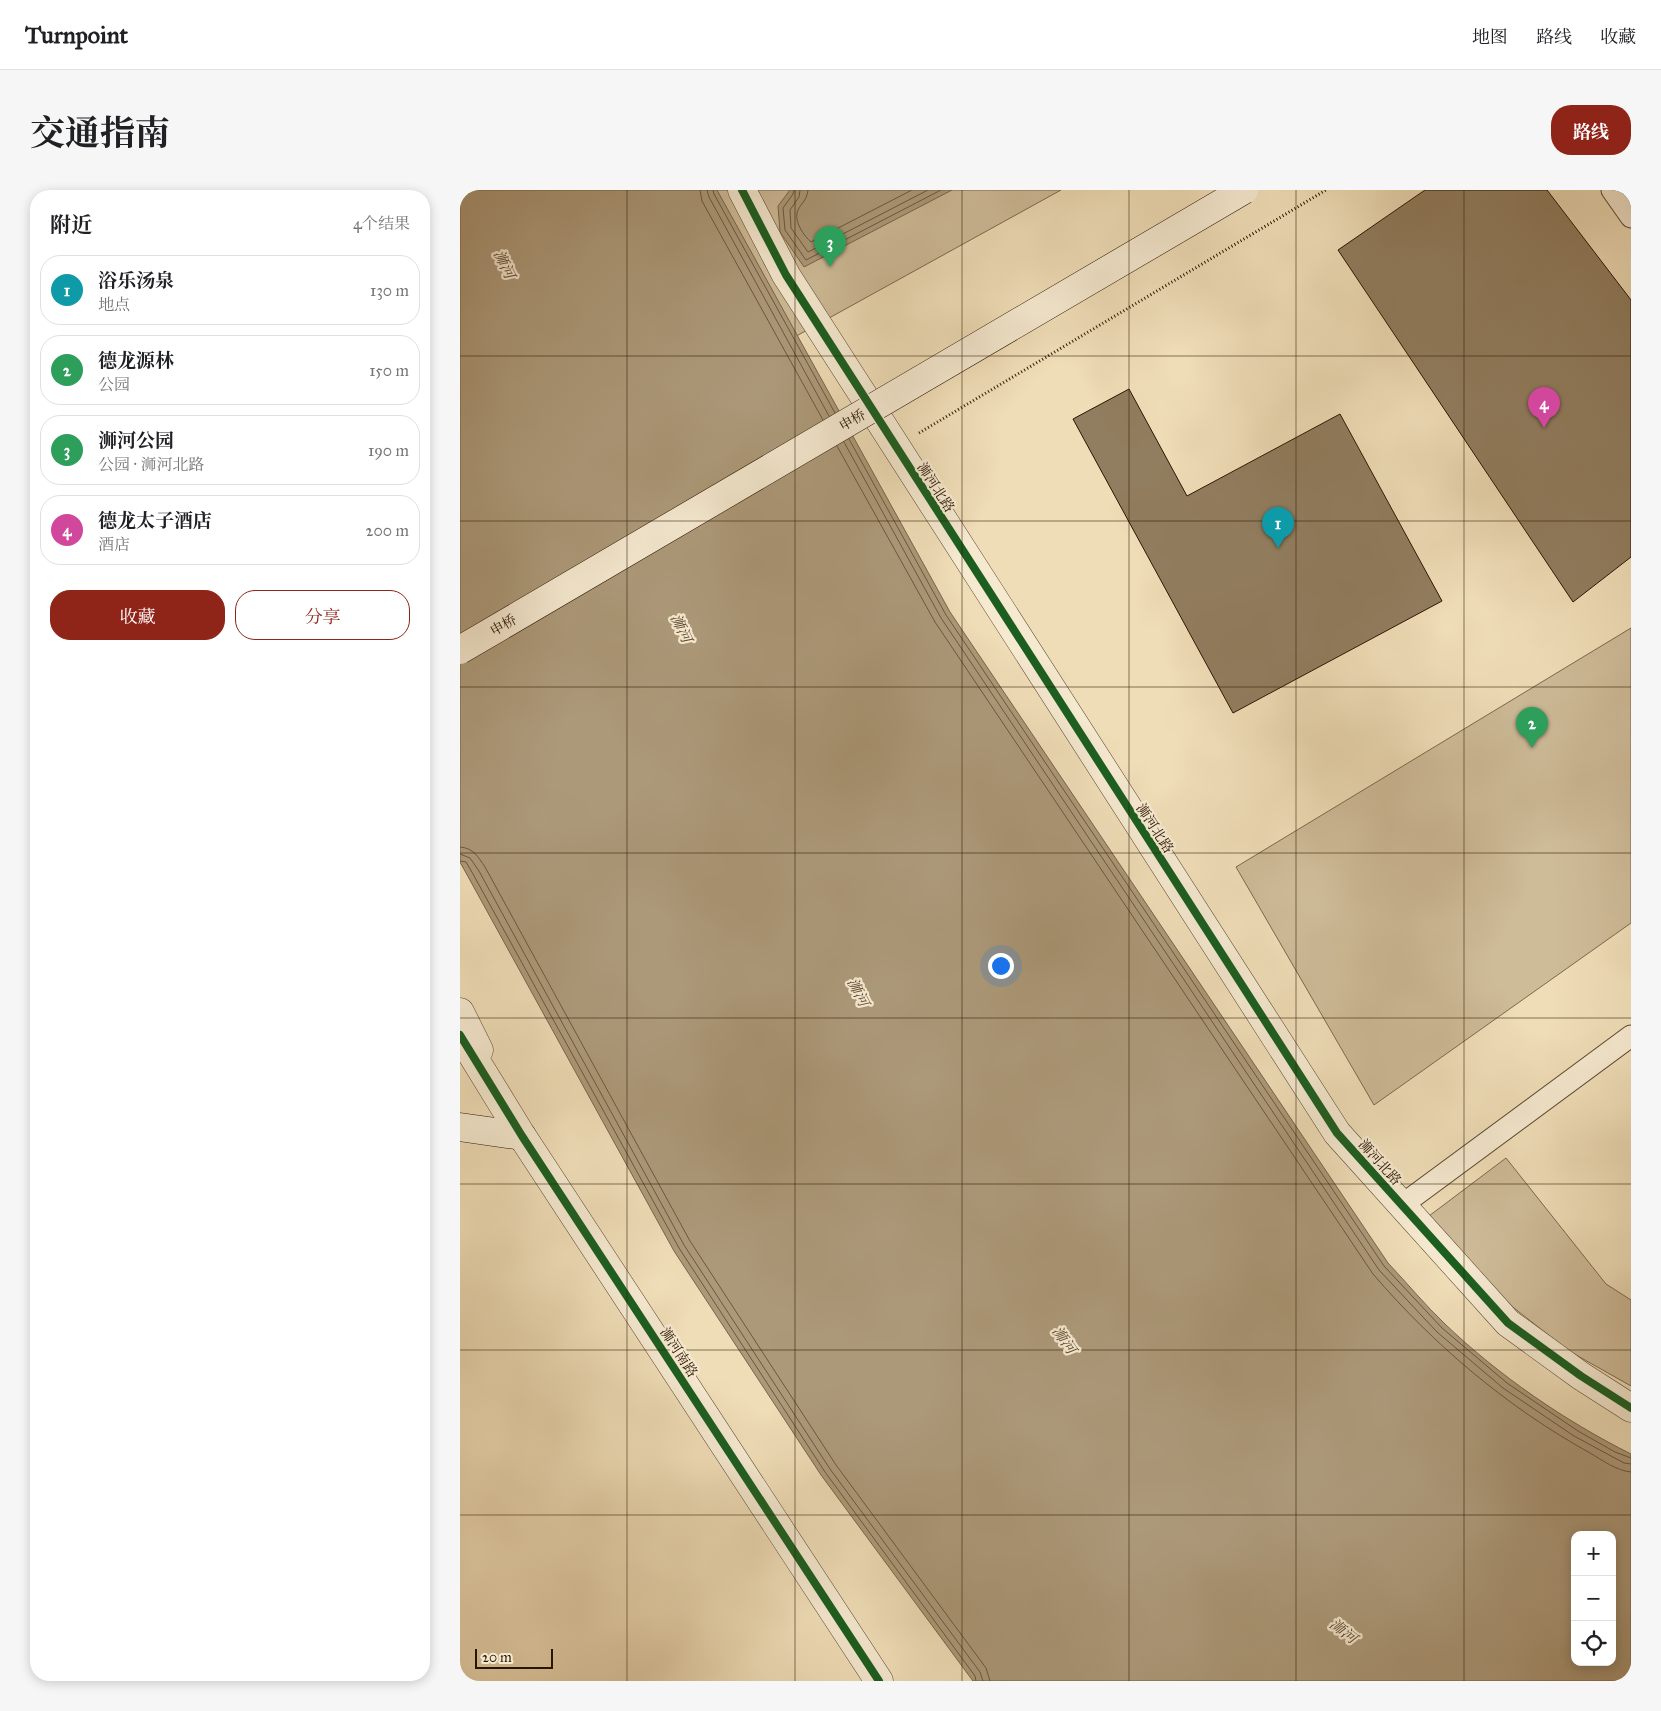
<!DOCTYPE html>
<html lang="zh">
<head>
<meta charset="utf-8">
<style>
	body { margin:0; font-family:"IM FELL Great Primer","Noto Serif SC",serif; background:#f6f6f6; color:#202124 }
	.controls { position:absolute; right:15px; bottom:15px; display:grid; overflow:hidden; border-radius:10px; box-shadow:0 2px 12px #0003 }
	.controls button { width:45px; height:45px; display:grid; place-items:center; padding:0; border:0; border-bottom:1px solid #e0e0e0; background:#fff; color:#202124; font:25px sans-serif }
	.scale { position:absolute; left:15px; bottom:12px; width:78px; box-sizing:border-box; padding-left:5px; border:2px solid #2b1500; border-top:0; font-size:14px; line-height:18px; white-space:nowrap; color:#2b1500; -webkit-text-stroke:4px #f5e9d0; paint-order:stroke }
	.you { position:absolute; left:540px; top:775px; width:18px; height:18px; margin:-12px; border:4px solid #fff; border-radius:50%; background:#1a73e8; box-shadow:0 0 0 8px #1a73e833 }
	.badge { display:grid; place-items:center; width:32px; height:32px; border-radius:50%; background:#8f2418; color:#fff; font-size:16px; font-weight:700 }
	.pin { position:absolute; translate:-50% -41px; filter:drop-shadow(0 1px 2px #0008) }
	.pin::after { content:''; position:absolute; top:26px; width:18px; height:15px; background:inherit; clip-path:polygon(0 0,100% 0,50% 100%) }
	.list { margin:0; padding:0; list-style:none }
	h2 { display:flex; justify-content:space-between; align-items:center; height:65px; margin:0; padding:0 20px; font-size:21px }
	h2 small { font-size:16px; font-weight:400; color:#757577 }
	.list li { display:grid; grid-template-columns:32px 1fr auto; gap:15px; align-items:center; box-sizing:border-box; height:70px; margin:0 10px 10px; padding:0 10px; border:1px solid #e0e0e0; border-radius:20px }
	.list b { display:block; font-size:19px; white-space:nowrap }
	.list p { margin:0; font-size:16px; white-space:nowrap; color:#757577 }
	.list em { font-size:16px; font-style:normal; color:#757577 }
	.actions { display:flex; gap:10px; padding:15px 20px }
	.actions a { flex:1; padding:11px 0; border:1px solid #8f2418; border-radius:20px; text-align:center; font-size:18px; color:#8f2418 }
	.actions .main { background:#8f2418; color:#fff }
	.icon { flex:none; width:28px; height:28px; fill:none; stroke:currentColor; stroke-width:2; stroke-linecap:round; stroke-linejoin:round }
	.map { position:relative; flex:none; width:1171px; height:1491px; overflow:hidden; border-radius:20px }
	header { display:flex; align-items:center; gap:30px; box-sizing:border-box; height:70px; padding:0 25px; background:#fff; border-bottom:1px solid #e0e0e0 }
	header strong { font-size:24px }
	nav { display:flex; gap:28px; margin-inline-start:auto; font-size:18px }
	.intro { display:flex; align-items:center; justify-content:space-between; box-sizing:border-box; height:120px; padding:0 30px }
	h1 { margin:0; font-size:35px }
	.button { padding:12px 22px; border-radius:20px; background:#8f2418; color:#fff; font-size:18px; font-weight:700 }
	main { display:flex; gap:30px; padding:0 30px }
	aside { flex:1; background:#fff; border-radius:20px; box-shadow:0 2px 12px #0003 }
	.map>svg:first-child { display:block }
</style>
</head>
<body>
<header>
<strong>Turnpoint</strong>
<nav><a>地图</a><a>路线</a><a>收藏</a></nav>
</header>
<div class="intro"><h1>交通指南</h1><a class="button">路线</a></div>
<main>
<aside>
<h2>附近<small>4个结果</small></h2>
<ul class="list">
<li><span class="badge" style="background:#0f9aa8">1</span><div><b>浴乐汤泉</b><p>地点</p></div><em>130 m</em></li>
<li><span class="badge" style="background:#2e9e5b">2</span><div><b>德龙源林</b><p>公园</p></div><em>150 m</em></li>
<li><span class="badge" style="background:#2e9e5b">3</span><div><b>浉河公园</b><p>公园 · 浉河北路</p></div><em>190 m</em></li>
<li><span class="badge" style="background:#d1479c">4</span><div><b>德龙太子酒店</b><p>酒店</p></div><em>200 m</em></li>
</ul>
<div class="actions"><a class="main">收藏</a><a>分享</a></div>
</aside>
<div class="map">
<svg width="1171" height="1491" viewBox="0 0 1171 1491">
	<rect width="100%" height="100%" fill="#efddb7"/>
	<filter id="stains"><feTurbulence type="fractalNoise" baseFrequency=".004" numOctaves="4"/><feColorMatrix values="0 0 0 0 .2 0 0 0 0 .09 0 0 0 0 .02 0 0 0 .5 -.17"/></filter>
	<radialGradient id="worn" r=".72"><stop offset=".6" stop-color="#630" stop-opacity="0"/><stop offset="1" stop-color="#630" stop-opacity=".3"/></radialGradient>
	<g fill="#cebb98" stroke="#7c684c">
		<path d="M 234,0 L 601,0 L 322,154 Z"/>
		<path d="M 1171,438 L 1171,733 L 914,915 L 776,677 Z"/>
		<path d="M 1046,968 L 1146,1094 L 1171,1110 L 1171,1196 L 1109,1161 L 1036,1104 L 969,1026 Z"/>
	</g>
	<g fill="#ac9979" stroke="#786449" fill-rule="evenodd">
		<path d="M 0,0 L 257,0 L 490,422 L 928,1073 C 947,1093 965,1115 985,1134 C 1038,1185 1105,1231 1171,1264 L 1171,1491 L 513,1491 L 361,1285 L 214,1061 L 0,672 ZM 1115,1345 L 1152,1345 L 1152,1472 L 1115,1472 Z"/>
		<path d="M 330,0 L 492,0 L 344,77 L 320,42 L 318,16 Z"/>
	</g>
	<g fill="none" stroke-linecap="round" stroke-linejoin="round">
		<g stroke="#6c573c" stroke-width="1">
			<path d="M 240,0 L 242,11 L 363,230"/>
			<path d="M 247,0 L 249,7 L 369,226"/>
			<path d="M 253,0 L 254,4 L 375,223"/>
			<path d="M 334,0 L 333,4 L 323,18 L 325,40 L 346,70 L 481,0"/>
			<path d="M 340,0 L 339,7 L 330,20 L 331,38 L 348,62 L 468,0"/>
			<path d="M 348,0 C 347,12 339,14 337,23 C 335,33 344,46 351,52 L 452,0"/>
			<path d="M 389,249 L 486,425 L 924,1076 L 982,1138 L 1047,1193 L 1118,1241 L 1155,1262 L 1171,1268"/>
			<path d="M 384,252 L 481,428 L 919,1080 L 977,1142 L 1043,1198 L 1114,1246 L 1164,1273 L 1171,1274"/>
			<path d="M 377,256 L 475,432 L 913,1084 C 974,1155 1047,1217 1130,1263 C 1142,1270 1157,1281 1171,1282"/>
			<path d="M 0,657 C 14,658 18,667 25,677 L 230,1051 L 376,1275 L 526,1478 L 530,1491"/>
			<path d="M 0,664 L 10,668 L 19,681 L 224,1055 L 370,1279 L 520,1482 L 523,1491"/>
			<path d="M 0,671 L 6,672 L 13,684 L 219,1058 L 365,1282 L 515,1486 L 516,1491"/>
		</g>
	</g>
	<g fill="#917d5f" stroke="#2b1500">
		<path d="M 965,0 L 1087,0 L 1171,110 L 1171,367 L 1113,412 L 878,60 Z"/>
		<path d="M 669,199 L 727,306 L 880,224 L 982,411 L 773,523 L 613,229 Z"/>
	</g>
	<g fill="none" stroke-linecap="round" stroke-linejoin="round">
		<defs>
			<g id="minor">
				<path d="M 1152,0 L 1171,27"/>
				<path d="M 942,1015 L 1171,846"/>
			</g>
			<g id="tertiary">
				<path d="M 282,0 L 326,85 L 877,943 L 1048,1133 L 1121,1186 L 1171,1218"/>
				<path d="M 0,822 L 19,860"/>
				<path d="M 0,845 L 62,946 L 419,1491"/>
			</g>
			<path id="secondary" d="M 0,937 L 62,946"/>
		</defs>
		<use href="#minor" stroke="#5c472e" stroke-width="23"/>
		<use href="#tertiary" stroke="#5c472e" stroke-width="29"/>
		<use href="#secondary" stroke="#2b1500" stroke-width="29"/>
		<path stroke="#2b1500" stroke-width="3" stroke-dasharray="1 2.5" stroke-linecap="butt" d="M 459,243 L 866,0"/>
		<use href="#minor" stroke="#f5e9d0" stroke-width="21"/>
		<use href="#tertiary" stroke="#f5e9d0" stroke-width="28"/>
		<use href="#secondary" stroke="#f5e9d0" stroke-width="28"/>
		<defs>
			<path id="secondary-bridge" d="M 0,460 L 784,0"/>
		</defs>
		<use href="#secondary-bridge" stroke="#2b1500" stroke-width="29" stroke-linecap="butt"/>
		<use href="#secondary-bridge" stroke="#f5e9d0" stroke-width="28"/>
		<defs>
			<g id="cycleway">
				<path d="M 282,0 L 326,85 L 877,943 L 1048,1133 L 1121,1186 L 1171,1218"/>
				<path d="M 0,845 L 62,946 L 419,1491"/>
			</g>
		</defs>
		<use href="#cycleway" stroke="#f5e9d0" stroke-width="11"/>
		<use href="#cycleway" stroke="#1b5e20" stroke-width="8"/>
	</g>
	<path fill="none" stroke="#2b1500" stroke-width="1" stroke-opacity="0.55" d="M 167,0 L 167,1491M 335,0 L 335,1491M 502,0 L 502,1491M 669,0 L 669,1491M 836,0 L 836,1491M 1004,0 L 1004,1491M 0,166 L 1171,166M 0,331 L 1171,331M 0,497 L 1171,497M 0,663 L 1171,663M 0,828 L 1171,828M 0,994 L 1171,994M 0,1160 L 1171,1160M 0,1325 L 1171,1325"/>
	<g text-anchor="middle" stroke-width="4.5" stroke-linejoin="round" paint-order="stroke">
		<g font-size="14" fill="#2b1500" stroke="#f5e9d0">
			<text transform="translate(392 230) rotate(-30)" y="5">申桥</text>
			<text transform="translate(476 297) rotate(57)" y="5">浉河北路</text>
			<text transform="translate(43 435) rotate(-30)" y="5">申桥</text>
			<text transform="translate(695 638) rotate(57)" y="5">浉河北路</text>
			<text transform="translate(920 972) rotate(48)" y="5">浉河北路</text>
			<text transform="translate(219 1162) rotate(57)" y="5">浉河南路</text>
		</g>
		<g font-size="15" font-style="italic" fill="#5f4a30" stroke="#f5e9d0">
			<text transform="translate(44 74) rotate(64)" y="5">浉河</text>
			<text transform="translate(221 438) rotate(64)" y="5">浉河</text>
			<text transform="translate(398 802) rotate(63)" y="5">浉河</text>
			<text transform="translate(604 1150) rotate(55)" y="5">浉河</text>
			<text transform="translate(883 1441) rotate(38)" y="5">浉河</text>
		</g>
	</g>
	<rect width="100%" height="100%" filter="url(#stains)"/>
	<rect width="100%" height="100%" fill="url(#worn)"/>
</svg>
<div class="controls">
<button>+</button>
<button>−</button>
<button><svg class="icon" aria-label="locate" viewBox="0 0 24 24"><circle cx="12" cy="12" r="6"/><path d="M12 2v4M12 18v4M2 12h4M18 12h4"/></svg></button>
</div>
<div class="scale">20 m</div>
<div class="you"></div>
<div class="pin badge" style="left:818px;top:358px;background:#0f9aa8">1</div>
<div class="pin badge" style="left:1072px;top:558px;background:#2e9e5b">2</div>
<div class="pin badge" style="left:370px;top:77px;background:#2e9e5b">3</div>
<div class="pin badge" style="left:1084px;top:238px;background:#d1479c">4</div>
</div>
</main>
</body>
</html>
